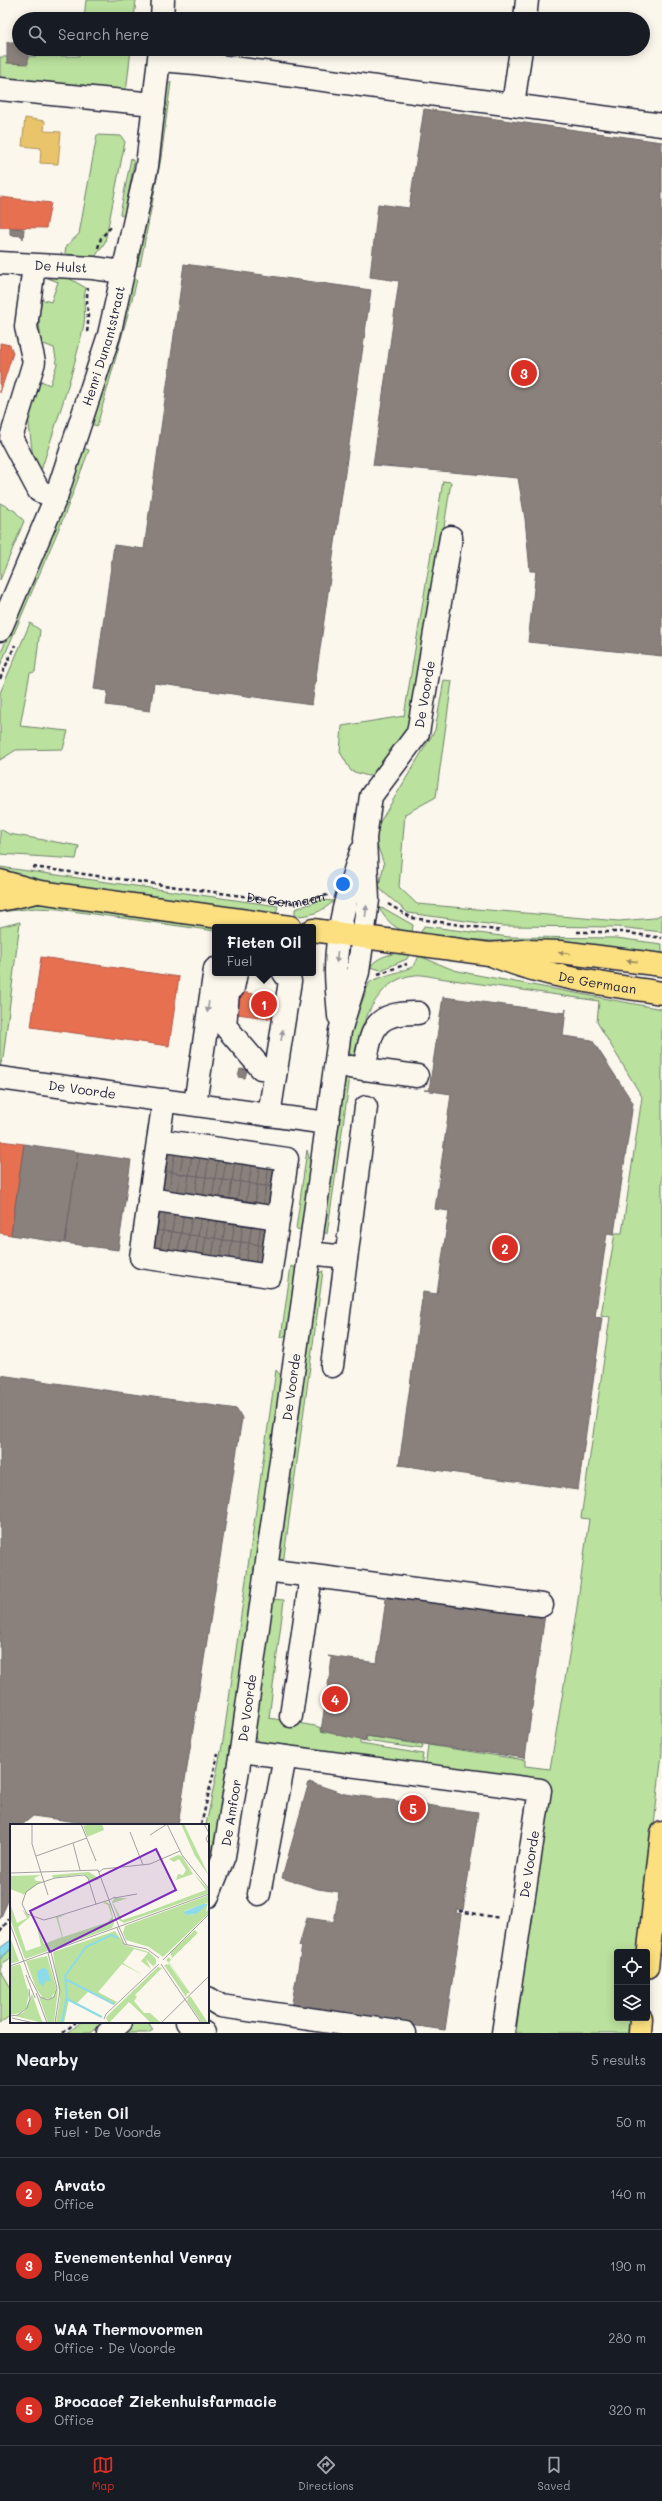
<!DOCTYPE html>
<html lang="en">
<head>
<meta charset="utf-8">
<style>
	body { margin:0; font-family:Mali,sans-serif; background:#242831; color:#f1f3f6 }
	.controls { position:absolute; right:12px; bottom:12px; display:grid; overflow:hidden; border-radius:4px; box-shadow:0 2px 10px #0003 }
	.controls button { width:36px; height:36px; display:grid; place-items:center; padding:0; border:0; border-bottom:1px solid #363941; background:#171b24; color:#f1f3f6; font:20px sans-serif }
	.you { position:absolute; left:343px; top:884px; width:14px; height:14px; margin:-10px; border:3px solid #fff; border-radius:50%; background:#1a73e8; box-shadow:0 0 0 6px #1a73e833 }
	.badge { display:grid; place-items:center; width:26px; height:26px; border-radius:50%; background:#d93025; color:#fff; font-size:13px; font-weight:700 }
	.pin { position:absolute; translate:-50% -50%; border:2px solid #fff; box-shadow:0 1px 4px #0006 }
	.popup { position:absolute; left:212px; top:924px; width:104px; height:52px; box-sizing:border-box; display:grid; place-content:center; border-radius:4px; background:#171b24; filter:drop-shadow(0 1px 3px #0005); font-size:13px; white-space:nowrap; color:#9ea1a6 }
	.popup b { font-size:15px; color:#f1f3f6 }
	.popup::after { content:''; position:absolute; left:50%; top:100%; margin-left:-8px; border:8px solid transparent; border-top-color:#171b24 }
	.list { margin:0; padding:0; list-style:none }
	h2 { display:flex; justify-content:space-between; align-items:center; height:52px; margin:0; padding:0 16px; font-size:17px }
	h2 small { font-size:13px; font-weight:400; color:#9ea1a6 }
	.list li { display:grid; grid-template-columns:26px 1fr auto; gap:12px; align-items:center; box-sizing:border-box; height:72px; padding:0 16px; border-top:1px solid #363941 }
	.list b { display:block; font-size:15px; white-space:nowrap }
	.list p { margin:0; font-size:13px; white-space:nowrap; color:#9ea1a6 }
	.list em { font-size:13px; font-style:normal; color:#9ea1a6 }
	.icon { flex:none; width:22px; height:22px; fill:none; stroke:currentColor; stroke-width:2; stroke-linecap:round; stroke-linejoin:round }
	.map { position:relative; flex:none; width:662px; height:2033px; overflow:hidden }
	.search { position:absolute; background:#171b24; box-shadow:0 2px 10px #0003; left:12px; right:12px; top:12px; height:44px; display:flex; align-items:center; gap:10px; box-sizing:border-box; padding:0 14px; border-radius:22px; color:#9ea1a6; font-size:15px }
	.sheet { height:412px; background:#171b24 }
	nav { display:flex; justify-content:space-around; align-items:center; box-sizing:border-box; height:56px; border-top:1px solid #363941; background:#171b24; font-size:11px; color:#9ea1a6 }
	nav a { display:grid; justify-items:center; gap:2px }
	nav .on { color:#d93025 }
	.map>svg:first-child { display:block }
</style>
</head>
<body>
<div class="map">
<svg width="662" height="2033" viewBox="0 0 662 2033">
	<rect width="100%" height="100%" fill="#fbf7ec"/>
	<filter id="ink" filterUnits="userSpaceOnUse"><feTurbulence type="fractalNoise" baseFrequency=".025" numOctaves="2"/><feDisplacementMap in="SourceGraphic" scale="8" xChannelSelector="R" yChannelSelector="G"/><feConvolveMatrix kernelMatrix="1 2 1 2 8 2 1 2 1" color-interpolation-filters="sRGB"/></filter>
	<g filter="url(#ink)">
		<g fill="#bae19d" stroke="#6e826c">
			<path d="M 86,0 L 136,0 L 134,19 L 84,19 Z"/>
			<path d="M 80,49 L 131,49 L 126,93 L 0,80 L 0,57 L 79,56 Z"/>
			<path d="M 171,82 L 161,158 L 140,266 L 135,265 L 165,87 Z"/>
			<path d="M 97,135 L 121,136 L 125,142 L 105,242 L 95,257 L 65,254 L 66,246 L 79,234 Z"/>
			<path d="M 131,158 L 134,162 L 124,217 L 120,214 Z"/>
			<path d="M 47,275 L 65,276 L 86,288 C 82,300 86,312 84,324 C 73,376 55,426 39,477 L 35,476 L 28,416 L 39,380 L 50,385 L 57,364 L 54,348 L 41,343 L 37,298 L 51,302 L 58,282 L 45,277 Z"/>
			<path d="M 133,275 L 137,279 L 134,292 L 97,426 L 91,424 L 118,334 Z"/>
			<path d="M 83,448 L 89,450 L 63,519 L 0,666 L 0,655 L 61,510 Z"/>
			<path d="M 443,481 L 451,482 L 415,714 L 403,741 L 379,773 L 368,776 L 351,771 L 340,752 L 342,726 L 404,716 Z"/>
			<path d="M 0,503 L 15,511 L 24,521 L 0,580 Z"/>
			<path d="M 30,623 L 40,630 L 35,672 L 30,673 L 20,726 L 68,731 L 63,749 L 16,750 L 0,760 L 0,693 Z"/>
			<path d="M 444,680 L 452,681 L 436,797 L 405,814 L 399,887 L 417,904 L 619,921 L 654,918 L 662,914 L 662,932 L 618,927 L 502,926 L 408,913 L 381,890 L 379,885 L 384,864 L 376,842 L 377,827 L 435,730 Z"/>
			<path d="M 0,829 L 9,834 L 79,846 L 76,859 L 0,854 Z"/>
			<path d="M 0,867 L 14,869 L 278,906 L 276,914 L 0,875 Z"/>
			<path d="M 322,900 L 334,901 C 321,912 312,916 295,916 L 295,909 Z"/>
			<path d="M 36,904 L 58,905 L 215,927 L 215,931 L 58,909 L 36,908 L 0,912 L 0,907 Z"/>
			<path d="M 379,908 L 385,909 L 413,925 L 412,933 C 397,931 386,921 379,908 Z"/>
			<path d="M 20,922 L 3,1058 L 0,1066 L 0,927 Z"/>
			<path d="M 424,926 L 509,937 L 616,938 L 662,944 L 662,958 L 576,946 L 476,940 L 420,934 Z"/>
			<path d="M 400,952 L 409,955 L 407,959 L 381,970 L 370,967 C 377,957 388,955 400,952 Z"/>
			<path d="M 419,956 L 454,970 L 472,974 L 662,1009 L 662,1753 L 640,1952 L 617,1952 L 617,2018 L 632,2018 L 631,2033 L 516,2033 L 545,1796 L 425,1768 L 428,1745 L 525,1760 L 525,1766 L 550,1769 L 577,1607 L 589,1519 L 581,1518 L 610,1317 L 601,1315 L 615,1233 L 622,1233 L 642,1097 L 597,1022 L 599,1001 L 439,978 C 432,977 422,974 415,975 C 375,978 360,1028 353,1060 L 346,1044 L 369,983 C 374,978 405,971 414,966 Z"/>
			<path d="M 348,1076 L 350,1077 L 327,1234 L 321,1229 L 342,1081 Z"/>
			<path d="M 307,1150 L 311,1166 L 302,1230 L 296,1229 Z"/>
			<path d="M 291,1266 L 297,1269 L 288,1334 L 281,1338 Z"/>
			<path d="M 323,1271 L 282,1571 L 275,1569 L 284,1494 L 289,1495 L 292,1479 L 287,1478 L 314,1275 Z"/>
			<path d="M 276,1370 L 282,1377 L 222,1809 L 208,1867 L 208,1825 L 206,1825 L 223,1741 Z"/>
			<path d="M 271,1599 L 284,1600 L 269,1718 L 315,1726 L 360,1740 L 360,1744 L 423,1754 L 421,1767 L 259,1743 L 253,1734 Z"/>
			<path d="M 367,1736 L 423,1745 L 422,1749 L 366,1741 Z"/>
			<path d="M 11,1949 L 11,1958 L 3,1963 L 1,1971 L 11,1988 L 11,2015 L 0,2023 L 0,1959 Z"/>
			<path d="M 81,2022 L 104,2022 L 91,2033 L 68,2033 Z"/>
			<path d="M 135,2022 L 148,2022 L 153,2030 L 148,2033 L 122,2033 Z"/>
		</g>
		<path fill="#8cdbea" stroke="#6291a4" d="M 11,1940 L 11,1949 L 0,1959 L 0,1948 Z"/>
		<path fill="#e9c46a" stroke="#ad935c" d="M 25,118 L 45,121 L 44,131 L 61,132 L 58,164 L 40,163 L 41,148 L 22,146 Z"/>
		<g fill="#e76f51" stroke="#ac584a">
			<path d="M 0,197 L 51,203 L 46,228 L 0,227 Z"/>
			<path d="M 0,343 L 10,345 L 13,353 L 0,393 Z"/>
			<path d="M 41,957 L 179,977 L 169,1046 L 31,1027 Z"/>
			<path d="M 219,989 L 297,1000 L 294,1022 L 216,1011 Z"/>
			<path d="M 0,1141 L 24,1144 L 11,1235 L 0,1233 Z"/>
		</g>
		<g fill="#8a817c" stroke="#6b6468">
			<path d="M 7,42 L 19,42 L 19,49 L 28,49 L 28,64 L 7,63 Z"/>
			<path d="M 424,109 L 662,142 L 662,656 L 528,642 L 536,571 L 530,571 L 525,519 L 518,478 L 373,465 L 399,281 L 370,277 L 378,204 L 409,208 Z"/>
			<path d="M 10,228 L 24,229 L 23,239 L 22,236 L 10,235 Z"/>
			<path d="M 184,264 L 371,290 L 312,705 L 154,683 L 150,711 L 106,705 L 108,691 L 94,689 L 114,545 L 144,549 Z"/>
			<path d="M 443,997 L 565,1013 L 566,1009 L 563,1036 L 592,1040 L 633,1103 L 614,1234 L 607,1233 L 595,1317 L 602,1318 L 578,1490 L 399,1465 L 423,1292 L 437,1294 L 449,1211 L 435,1209 L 451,1094 L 424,1090 L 429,1090 Z"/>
			<path d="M 240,1069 L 247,1070 L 245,1078 L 238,1077 Z"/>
			<path d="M 24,1144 L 78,1152 L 65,1243 L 11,1235 Z"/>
			<path d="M 166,1151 L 175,1152 L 172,1172 L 164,1171 Z"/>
			<path d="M 78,1152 L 131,1160 L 118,1250 L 65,1243 Z"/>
			<path d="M 175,1152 L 183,1154 L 180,1174 L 172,1172 Z"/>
			<path d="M 183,1154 L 192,1155 L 189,1175 L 180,1174 Z"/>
			<path d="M 192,1155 L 200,1156 L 198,1176 L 189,1175 Z"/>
			<path d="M 200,1156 L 209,1157 L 206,1177 L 198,1176 Z"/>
			<path d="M 209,1157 L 218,1159 L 215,1179 L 206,1177 Z"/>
			<path d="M 218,1159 L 226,1160 L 223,1180 L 215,1179 Z"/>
			<path d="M 226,1160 L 235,1161 L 232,1181 L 223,1180 Z"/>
			<path d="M 235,1161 L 243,1163 L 240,1182 L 232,1181 Z"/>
			<path d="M 243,1163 L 252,1164 L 249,1183 L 240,1182 Z"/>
			<path d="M 252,1164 L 260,1165 L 257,1185 L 249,1183 Z"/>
			<path d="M 260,1165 L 269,1166 L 266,1186 L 257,1185 Z"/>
			<path d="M 269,1166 L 277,1167 L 275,1187 L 266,1186 Z"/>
			<path d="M 164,1171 L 172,1172 L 169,1192 L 161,1191 Z"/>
			<path d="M 172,1172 L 180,1174 L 178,1194 L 169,1192 Z"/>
			<path d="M 180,1174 L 189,1175 L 186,1195 L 178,1194 Z"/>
			<path d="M 189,1175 L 198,1176 L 195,1196 L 186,1195 Z"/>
			<path d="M 198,1176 L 206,1177 L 203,1197 L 195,1196 Z"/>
			<path d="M 206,1177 L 215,1179 L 212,1199 L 203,1197 Z"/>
			<path d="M 215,1179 L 223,1180 L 220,1200 L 212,1199 Z"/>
			<path d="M 223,1180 L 232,1181 L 229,1201 L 220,1200 Z"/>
			<path d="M 232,1181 L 240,1182 L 237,1202 L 229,1201 Z"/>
			<path d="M 240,1182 L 249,1183 L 246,1204 L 237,1202 Z"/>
			<path d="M 249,1183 L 257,1185 L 255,1205 L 246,1204 Z"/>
			<path d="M 257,1185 L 266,1186 L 263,1206 L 255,1205 Z"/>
			<path d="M 266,1186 L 275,1187 L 272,1207 L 263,1206 Z"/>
			<path d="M 158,1210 L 166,1211 L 163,1231 L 155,1230 Z"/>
			<path d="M 166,1211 L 175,1212 L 172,1232 L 163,1231 Z"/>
			<path d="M 175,1212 L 184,1213 L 181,1233 L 172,1232 Z"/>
			<path d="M 184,1213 L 192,1215 L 189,1235 L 181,1233 Z"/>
			<path d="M 192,1215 L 201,1216 L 198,1236 L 189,1235 Z"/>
			<path d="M 201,1216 L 209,1217 L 206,1237 L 198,1236 Z"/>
			<path d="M 209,1217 L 218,1218 L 215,1238 L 206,1237 Z"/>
			<path d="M 218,1218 L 226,1220 L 223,1240 L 215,1238 Z"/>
			<path d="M 226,1220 L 235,1221 L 232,1241 L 223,1240 Z"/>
			<path d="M 235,1221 L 243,1222 L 241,1242 L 232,1241 Z"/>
			<path d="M 243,1222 L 252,1223 L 249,1243 L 241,1242 Z"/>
			<path d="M 252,1223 L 261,1225 L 258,1245 L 249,1243 Z"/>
			<path d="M 261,1225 L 269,1226 L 266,1246 L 258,1245 Z"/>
			<path d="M 155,1230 L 163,1231 L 160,1251 L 152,1250 Z"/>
			<path d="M 163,1231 L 172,1232 L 169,1252 L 160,1251 Z"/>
			<path d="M 172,1232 L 181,1233 L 178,1253 L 169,1252 Z"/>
			<path d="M 181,1233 L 189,1235 L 186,1255 L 178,1253 Z"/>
			<path d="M 189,1235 L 198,1236 L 195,1256 L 186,1255 Z"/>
			<path d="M 198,1236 L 206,1237 L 203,1257 L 195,1256 Z"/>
			<path d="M 206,1237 L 215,1238 L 212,1258 L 203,1257 Z"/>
			<path d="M 215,1238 L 223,1240 L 220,1259 L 212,1258 Z"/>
			<path d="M 223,1240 L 232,1241 L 229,1261 L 220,1259 Z"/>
			<path d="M 232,1241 L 241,1242 L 238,1262 L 229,1261 Z"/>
			<path d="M 241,1242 L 249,1243 L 246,1263 L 238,1262 Z"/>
			<path d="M 249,1243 L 258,1245 L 255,1265 L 246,1263 Z"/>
			<path d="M 258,1245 L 266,1246 L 263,1266 L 255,1265 Z"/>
			<path d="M 0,1375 L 237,1409 L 242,1418 L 178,1825 L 98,1825 L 33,1816 L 22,1825 L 11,1825 L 11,1894 L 0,1919 Z"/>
			<path d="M 387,1592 L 545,1614 L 525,1758 L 366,1736 L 365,1741 L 321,1731 L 332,1658 L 328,1656 L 377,1663 Z"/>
			<path d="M 309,1782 L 345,1794 L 478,1812 L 463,1910 L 457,1909 L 456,1913 L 462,1914 L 445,2030 L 291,2008 L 302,1946 L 299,1946 L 307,1918 L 334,1922 L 339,1892 L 318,1889 L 282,1878 Z"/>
		</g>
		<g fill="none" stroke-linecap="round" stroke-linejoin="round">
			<defs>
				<g id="minor">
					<path d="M 162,19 L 163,0"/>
					<path d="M 525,19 L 527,0"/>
					<path d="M 160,60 L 196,63 L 662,125"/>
					<path d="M 0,89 L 154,104"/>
					<path d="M 513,105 L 521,49"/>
					<path id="s2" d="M 0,263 L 93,268 L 123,272"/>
					<path d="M 34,266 L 26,327 L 34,362 L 11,438 L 39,491 L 56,497"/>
					<path id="s3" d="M 0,630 L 56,497 L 109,335 L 147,166 L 160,49"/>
					<path d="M 236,973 L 233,988 L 228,992 L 225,1026 L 261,1068 L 276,1069"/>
					<path d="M 339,1016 C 338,1001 336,985 336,970 C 336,929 348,890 361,852"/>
					<path d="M 350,1067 L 417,1076"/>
					<path d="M 364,1069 C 372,1030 372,1012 418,1013"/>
					<path id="s4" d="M 0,1078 L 327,1123"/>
					<path d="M 195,1104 L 215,969"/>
					<path d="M 269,1115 L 290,981 L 284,973"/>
					<path d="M 158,1140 L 287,1159 L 270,1276 L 141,1257 L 164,1100"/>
					<path d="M 149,1199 L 278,1218"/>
					<path d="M 309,1253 L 346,1257"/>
					<path d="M 332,1366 L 366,1107"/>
					<path d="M 266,1570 L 542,1605"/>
					<path d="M 291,1716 L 311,1576"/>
					<path d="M 241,1751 L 540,1790 L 503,2033"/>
					<path d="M 259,1894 L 285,1757"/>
					<path id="s5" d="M 208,1896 L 224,1856 L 241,1751 L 340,1031 L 358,972 L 363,937 L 368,900 L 365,838 L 371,796 L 418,733 L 451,537"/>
					<path d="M 208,1998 L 221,2006 L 405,2033"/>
					<path d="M 187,2022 L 204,2033"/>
					<path d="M 108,2033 L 121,2022"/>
				</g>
				<g id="major">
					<path d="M 0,881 L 40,892 L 290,927"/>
					<path d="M 0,900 L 37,892"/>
					<path d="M 313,930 L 489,954 L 524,951 L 561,952 L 662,965"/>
					<path id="s6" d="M 494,956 C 549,978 604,984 662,993"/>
					<path d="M 647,1967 L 662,1833"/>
					<path d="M 640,2033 L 641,2018"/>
				</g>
			</defs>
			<use href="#minor" stroke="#22223b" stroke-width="25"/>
			<use href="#major" stroke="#22223b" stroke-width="25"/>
			<g stroke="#22223b" stroke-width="2.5" stroke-dasharray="4 3" stroke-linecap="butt">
				<path d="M 98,248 L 101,238 L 112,226"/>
				<path d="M 87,332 C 90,316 85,303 88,288"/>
				<path d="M 0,679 L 15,645"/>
				<path id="s1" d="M 33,867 L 293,903 L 328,895"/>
				<path d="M 388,904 L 412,918 L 502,931"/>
				<path d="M 577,932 L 621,932 L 662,938"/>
				<path d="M 378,974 L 407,964"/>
				<path d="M 201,1825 L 218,1754"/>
				<path d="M 459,1911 L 500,1918"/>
				<path d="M 0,1932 L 11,1916"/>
				<path d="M 63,2033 L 76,2022"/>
			</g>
			<use href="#minor" stroke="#fbf7ec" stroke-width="22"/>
			<use href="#major" stroke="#fce080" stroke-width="22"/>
		</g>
		<defs><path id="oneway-solid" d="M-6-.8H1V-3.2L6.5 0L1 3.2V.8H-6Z"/></defs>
		<g fill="#99979c">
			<use href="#oneway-solid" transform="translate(366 911) rotate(-84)"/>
			<use href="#oneway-solid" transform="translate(337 957) rotate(95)"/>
			<use href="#oneway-solid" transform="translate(208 1007) rotate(98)"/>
			<use href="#oneway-solid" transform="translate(282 1035) rotate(-81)"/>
		</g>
		<g fill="#9a8a61">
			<use href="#oneway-solid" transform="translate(564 953) rotate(-174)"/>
			<use href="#oneway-solid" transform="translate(632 961) rotate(-173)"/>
		</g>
	</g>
	<g text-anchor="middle" stroke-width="4" stroke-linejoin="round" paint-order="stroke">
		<g font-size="13" fill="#22223b" stroke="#fbf7ec">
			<text dy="5" stroke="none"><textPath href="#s2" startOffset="61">De Hulst</textPath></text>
			<text dy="5" stroke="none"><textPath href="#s3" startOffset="303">Henri Dunantstraat</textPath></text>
			<text dy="5" stroke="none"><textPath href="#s5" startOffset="1233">De Voorde</textPath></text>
			<text dy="5" stroke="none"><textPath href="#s1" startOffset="255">De Germaan</textPath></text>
			<text dy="5" stroke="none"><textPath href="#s6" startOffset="107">De Germaan</textPath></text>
			<text dy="5" stroke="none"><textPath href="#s4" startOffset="83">De Voorde</textPath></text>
			<text dy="5" stroke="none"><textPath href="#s5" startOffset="517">De Voorde</textPath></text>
			<text dy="5" stroke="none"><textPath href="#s5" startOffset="193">De Voorde</textPath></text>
			<text dy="5" stroke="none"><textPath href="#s5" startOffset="87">De Amfoor</textPath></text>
			<text transform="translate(529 1864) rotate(-81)" y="5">De Voorde</text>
		</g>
	</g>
	<g transform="translate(10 1824)">
		<rect width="199" height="199" fill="#fbf7ec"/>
		<path d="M 79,0 L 92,0 L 94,6 L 77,13 L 73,2 ZM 171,0 L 174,0 L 199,52 L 185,32 ZM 168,31 L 172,32 L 183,50 L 166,56 L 168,50 L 173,51 L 176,46 L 169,35 L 164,38 L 159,35 ZM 79,48 L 90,55 L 80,58 L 74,50 L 43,54 L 42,51 ZM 184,50 L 199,66 L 199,69 L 114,99 L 109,96 L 102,78 L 105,74 L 118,74 L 103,79 L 112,96 L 134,89 L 196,66 ZM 31,51 L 24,54 L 26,57 L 32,57 L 13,71 L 11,84 L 13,70 L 0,65 L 0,52 ZM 199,71 L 196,88 L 199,84 L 199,89 L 153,133 L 139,123 L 116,116 L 113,109 L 115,102 ZM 197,79 L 186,90 L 177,91 L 174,87 ZM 96,78 L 100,80 L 104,99 L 102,104 L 15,135 L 0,95 L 0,79 L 7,99 L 17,94 L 12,85 L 20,93 L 8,103 L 16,127 L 31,122 L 27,102 L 34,120 L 52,113 L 46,93 L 56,91 L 48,94 L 53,113 L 98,98 L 102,93 L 98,81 L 93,79 ZM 185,106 L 188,109 L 162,134 L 160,128 ZM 105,107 L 115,121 L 139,128 L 146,135 L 144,136 L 146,135 L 146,140 L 143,142 L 136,135 L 141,145 L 131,137 L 138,129 L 124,125 L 113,139 L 133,151 L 112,140 L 88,168 L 107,178 L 104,181 L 79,167 L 67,179 L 92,195 L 59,176 L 54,199 L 46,199 L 50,174 L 43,128 ZM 0,113 L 9,137 L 0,140 ZM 37,132 L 46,163 L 45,171 L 39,175 L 33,174 L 26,164 L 16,137 ZM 159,133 L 161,136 L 159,138 L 180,169 L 177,169 L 176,173 L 154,141 L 159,140 L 178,168 L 160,140 L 156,136 ZM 10,140 L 19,170 L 16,184 L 10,189 L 0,191 L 0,143 ZM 148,143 L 152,144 L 125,171 L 127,173 L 124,177 L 134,189 L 140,189 L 150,198 L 141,199 L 119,178 L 99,199 L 96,194 L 98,191 ZM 48,165 L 44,199 L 38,199 L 29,173 L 39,176 ZM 22,170 L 30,192 L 33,199 L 5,192 L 14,188 ZM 179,172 L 181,173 L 198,199 L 192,199 L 177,177 Z" fill="#bae19d" fill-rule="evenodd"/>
		<path d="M 193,80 L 198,80 L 186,90 L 177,91 L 173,88 ZM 32,144 L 37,145 L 41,158 L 36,156 L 33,162 L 29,159 L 27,148 Z" fill="#8cdbea"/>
		<path fill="none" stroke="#8cdbea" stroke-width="2" d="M 55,155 L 104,180M 57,175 L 92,193M 52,199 L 57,171 L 55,152 L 76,123 L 101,111 L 108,114"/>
		<path fill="none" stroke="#a4a2a5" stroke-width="1" d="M 22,0 L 22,20 L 38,71M 71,0 L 86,37M 157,0 L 172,31 L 199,65M 194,0 L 199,9 L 196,15 L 199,20M 120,8 L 133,41M 140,11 L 157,0M 63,19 L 70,46M 26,32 L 77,14M 89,48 L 93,45 L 140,40 L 170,27M 1,49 L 88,46 L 109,103M 104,74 L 127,70M 86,80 L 78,54 L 74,51 L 45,54 L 27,60 L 16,68 L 12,80 L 17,90 L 34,96 L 45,93 L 99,76 L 105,73M 0,100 L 20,154M 109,103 L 117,121M 107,104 L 114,120 L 137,125 L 149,134M 153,136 L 199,90M 151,140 L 191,199M 0,142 L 199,70M 16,151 L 25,174M 19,152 L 30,173 L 38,176 L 44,173 L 47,164 L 38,129 L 39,127 L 41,128 L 50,166 L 45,199M 26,169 L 37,199M 0,192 L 8,191 L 17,184 L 20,175 L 19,165M 2,194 L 24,199M 94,195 L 96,190 L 149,140M 151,199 L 199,152"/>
		<path fill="#7b2cbf" fill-opacity="0.15" stroke="#7b2cbf" stroke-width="2" d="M 146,25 L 166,66 L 40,128 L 20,87 Z"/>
		<rect width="199" height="199" fill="none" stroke="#22223b" stroke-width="2"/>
	</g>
</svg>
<div class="controls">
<button><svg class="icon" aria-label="locate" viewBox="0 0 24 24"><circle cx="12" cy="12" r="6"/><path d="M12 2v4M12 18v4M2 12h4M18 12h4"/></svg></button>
<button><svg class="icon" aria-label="layers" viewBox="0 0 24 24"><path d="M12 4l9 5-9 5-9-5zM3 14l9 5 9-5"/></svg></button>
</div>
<div class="you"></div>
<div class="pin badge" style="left:264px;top:1004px">1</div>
<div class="popup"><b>Fieten Oil</b>Fuel</div>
<div class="pin badge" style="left:505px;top:1248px">2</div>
<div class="pin badge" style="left:524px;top:373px">3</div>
<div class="pin badge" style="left:335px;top:1699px">4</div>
<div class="pin badge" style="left:413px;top:1808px">5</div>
<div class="search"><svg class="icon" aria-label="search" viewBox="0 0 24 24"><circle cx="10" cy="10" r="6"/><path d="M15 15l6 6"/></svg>Search here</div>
</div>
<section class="sheet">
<h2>Nearby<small>5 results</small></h2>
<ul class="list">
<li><span class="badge">1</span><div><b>Fieten Oil</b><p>Fuel · De Voorde</p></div><em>50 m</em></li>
<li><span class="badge">2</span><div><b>Arvato</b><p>Office</p></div><em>140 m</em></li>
<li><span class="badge">3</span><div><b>Evenementenhal Venray</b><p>Place</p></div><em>190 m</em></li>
<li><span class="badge">4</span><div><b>WAA Thermovormen</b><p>Office · De Voorde</p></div><em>280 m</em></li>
<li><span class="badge">5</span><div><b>Brocacef Ziekenhuisfarmacie</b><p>Office</p></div><em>320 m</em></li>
</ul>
</section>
<nav>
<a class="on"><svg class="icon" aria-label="map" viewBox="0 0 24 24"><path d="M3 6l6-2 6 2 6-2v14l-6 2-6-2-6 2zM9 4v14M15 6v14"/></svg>Map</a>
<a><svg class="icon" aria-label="directions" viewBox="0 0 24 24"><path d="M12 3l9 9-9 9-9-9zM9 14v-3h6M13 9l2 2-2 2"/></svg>Directions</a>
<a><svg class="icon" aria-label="saved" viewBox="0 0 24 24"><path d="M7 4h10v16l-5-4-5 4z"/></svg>Saved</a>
</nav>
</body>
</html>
